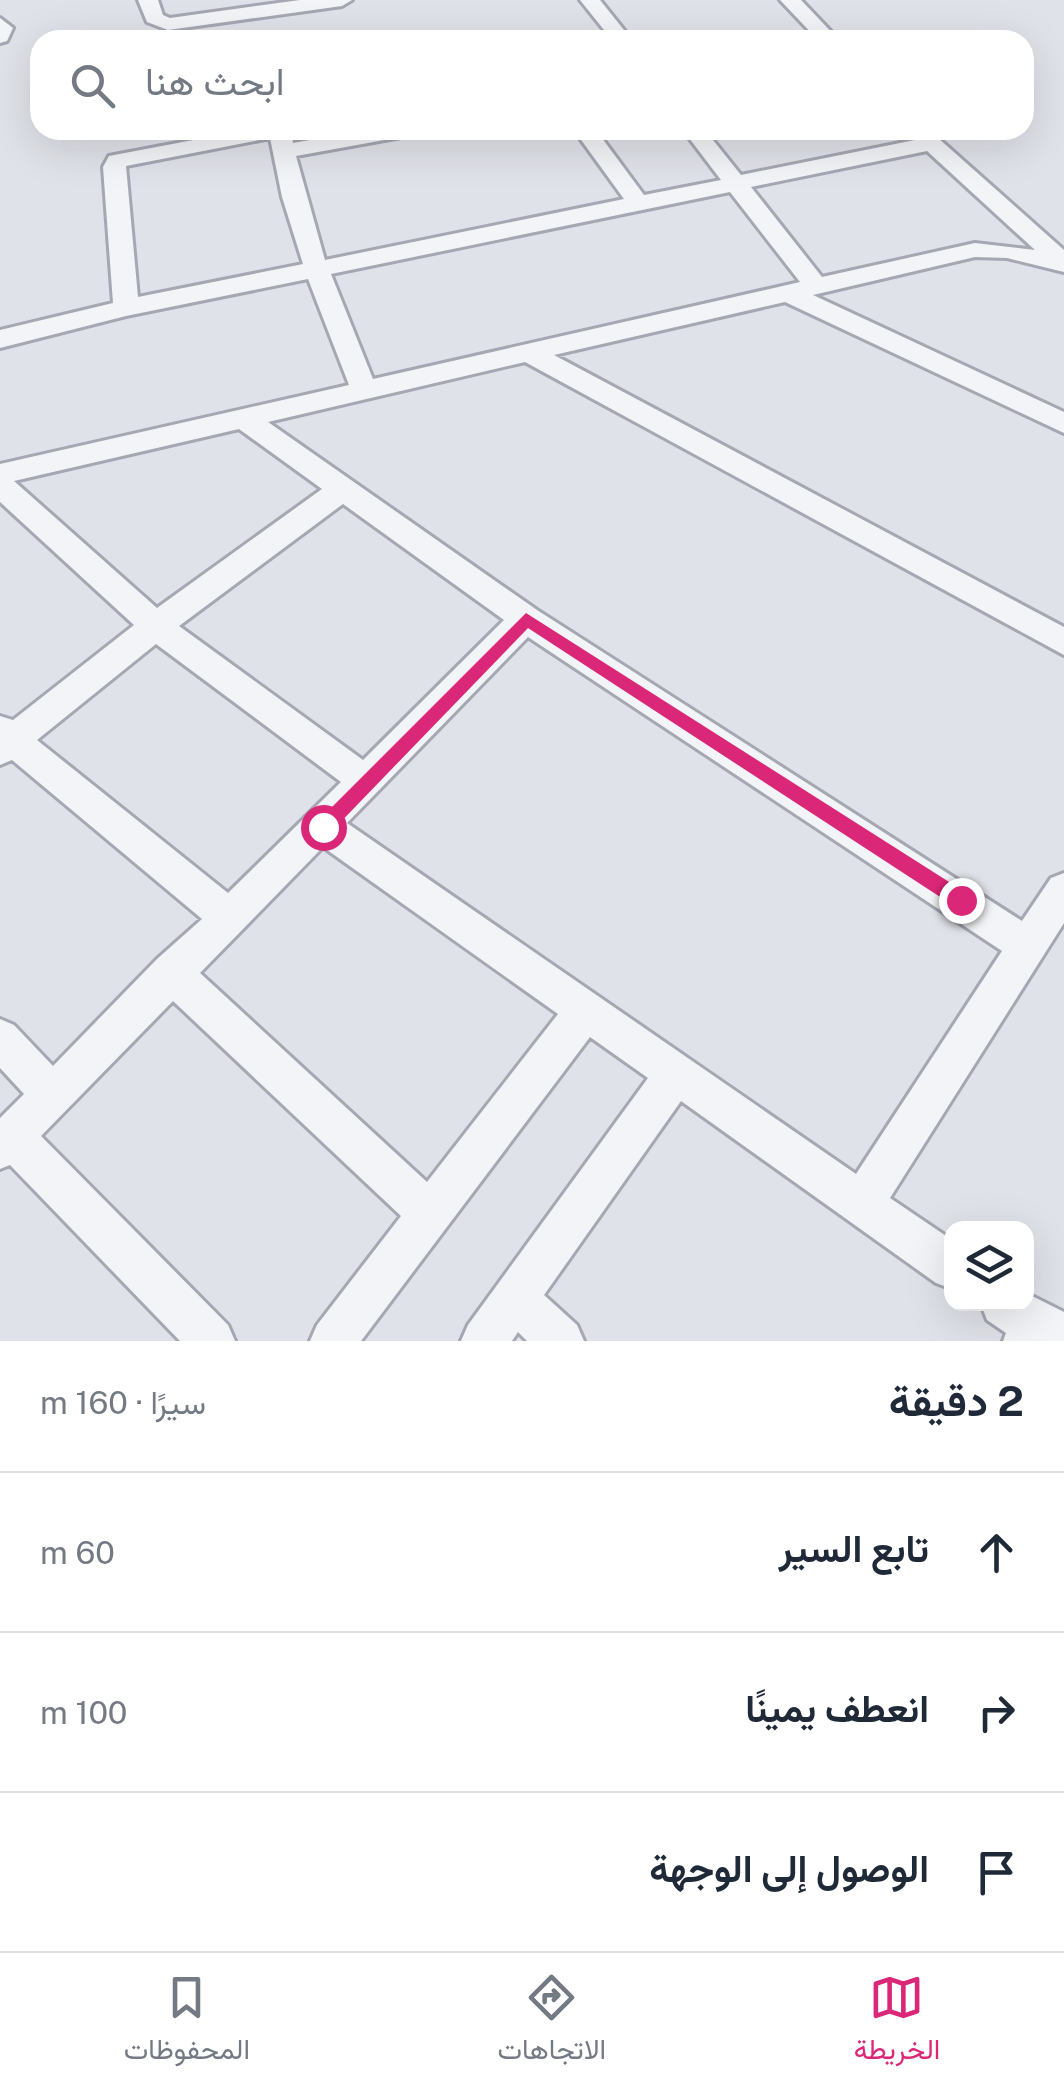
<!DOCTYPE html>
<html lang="ar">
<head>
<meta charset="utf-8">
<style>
	body { margin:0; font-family:"Public Sans",Vazirmatn,sans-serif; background:#f6f6f7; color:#1f2937; direction:rtl }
	.controls { position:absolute; right:30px; bottom:30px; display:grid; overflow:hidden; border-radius:20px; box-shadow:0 10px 40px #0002 }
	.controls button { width:90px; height:90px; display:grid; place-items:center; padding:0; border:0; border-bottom:2px solid #e0e1e3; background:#fff; color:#1f2937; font:50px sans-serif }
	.stop { position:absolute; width:30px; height:30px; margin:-22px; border:8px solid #db2777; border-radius:50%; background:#fff }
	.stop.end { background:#db2777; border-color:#fff; box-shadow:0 2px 10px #0008 }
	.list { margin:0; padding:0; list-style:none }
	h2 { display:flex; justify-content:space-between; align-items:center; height:130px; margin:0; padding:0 40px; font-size:42px }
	h2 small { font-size:32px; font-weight:400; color:#747a83 }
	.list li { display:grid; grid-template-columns:65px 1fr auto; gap:30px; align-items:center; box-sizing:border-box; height:160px; padding:0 40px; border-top:2px solid #e0e1e3 }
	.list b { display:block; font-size:38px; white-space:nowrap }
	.list em { font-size:32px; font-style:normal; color:#747a83 }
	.icon { flex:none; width:55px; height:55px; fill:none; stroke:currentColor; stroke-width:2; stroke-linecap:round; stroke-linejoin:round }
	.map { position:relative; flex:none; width:1064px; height:1341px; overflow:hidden; direction:ltr }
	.search { position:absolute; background:#fff; box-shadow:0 10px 40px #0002; left:30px; right:30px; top:30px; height:110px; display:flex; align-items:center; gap:25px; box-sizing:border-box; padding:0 35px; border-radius:30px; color:#747a83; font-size:38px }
	.sheet { height:610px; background:#fff }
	nav { display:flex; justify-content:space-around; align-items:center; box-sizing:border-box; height:140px; border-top:2px solid #e0e1e3; background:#fff; font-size:28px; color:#747a83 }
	nav a { display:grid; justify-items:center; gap:5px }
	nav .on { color:#db2777 }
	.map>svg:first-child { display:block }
</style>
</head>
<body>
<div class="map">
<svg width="1064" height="1341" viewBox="0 0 1064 1341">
	<rect width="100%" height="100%" fill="#e0e2e9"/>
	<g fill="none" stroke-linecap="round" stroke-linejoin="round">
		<defs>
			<g id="street">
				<path d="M 138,0 L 158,0 L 163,15 L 170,18 L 300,0 L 352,0 L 342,6 L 168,30 L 147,22 Z"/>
				<path d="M 580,0 L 600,0 L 632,40 L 612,40 Z"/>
				<path d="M 780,0 L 801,0 L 839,40 L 818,40 Z"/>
				<path d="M 0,18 L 13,28 L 7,41 L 0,43 Z"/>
				<path d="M 246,130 L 291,130 L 293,143 L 366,130 L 412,130 L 401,137 L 296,156 L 325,260 L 624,199 L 574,130 L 596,130 L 644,195 L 721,180 L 683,130 L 705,130 L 741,175 L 915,140 L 905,130 L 929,130 L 1064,250 L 1064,272 L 1007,258 L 975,257 L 813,295 L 1064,412 L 1064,433 L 785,302 L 554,355 L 1064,627 L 1064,655 L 525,362 L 268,422 L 537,610 L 1022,921 L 1051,878 L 1064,873 L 1064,923 L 890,1198 L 952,1240 L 952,1289 L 936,1283 L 681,1101 L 544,1295 L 577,1325 L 584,1341 L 527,1341 L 518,1332 L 512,1341 L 461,1341 L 468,1325 L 648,1078 L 590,1037 L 361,1341 L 310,1341 L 317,1325 L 401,1216 L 173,1001 L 41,1136 L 228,1325 L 235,1341 L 180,1341 L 10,1165 L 0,1169 L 0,1118 L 24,1094 L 0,1068 L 0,1019 L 14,1025 L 53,1066 L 157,959 L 202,919 L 12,760 L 0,765 L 0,716 L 13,720 L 134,625 L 0,502 L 0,464 L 349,385 L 308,279 L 126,316 L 0,348 L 0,330 L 113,303 L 103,167 L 109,156 ZM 270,138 L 282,197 L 303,264 L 138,297 L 126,166 ZM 927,151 L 1035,250 L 975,243 L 822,277 L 751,187 ZM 730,192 L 800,282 L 373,379 L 331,274 ZM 239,429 L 322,489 L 157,608 L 14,481 ZM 343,504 L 504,620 L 363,760 L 179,626 ZM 528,637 L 1002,951 L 856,1174 L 347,823 ZM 156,644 L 341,782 L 228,893 L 37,740 ZM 323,847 L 558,1014 L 427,1182 L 200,973 Z"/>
				<path d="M 1026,1293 L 1064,1312 L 1064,1341 L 1003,1341 L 1006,1333 L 987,1320 L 981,1304 L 1026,1304 Z"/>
			</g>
		</defs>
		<use href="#street" stroke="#a5a8b3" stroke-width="6"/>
		<use href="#street" fill="#f3f4f7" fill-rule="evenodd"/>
	</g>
	<path fill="#db2777" d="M 526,613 L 968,894 L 968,906 L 954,906 L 528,628 L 330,833 L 317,833 L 317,822 Z"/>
</svg>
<div class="controls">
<button><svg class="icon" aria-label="layers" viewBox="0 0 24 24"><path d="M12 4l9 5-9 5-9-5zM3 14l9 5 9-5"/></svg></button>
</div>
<div class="stop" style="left:323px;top:827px"></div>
<div class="stop end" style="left:961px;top:900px"></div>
<div class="search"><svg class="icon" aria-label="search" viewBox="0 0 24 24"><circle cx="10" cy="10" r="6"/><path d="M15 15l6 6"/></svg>ابحث هنا</div>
</div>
<section class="sheet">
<h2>2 دقيقة<small>سيرًا · 160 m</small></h2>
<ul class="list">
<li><svg class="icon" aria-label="ahead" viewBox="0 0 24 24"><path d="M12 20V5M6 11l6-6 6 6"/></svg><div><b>تابع السير</b></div><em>60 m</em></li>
<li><svg class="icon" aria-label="right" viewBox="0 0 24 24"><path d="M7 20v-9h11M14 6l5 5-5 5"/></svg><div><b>انعطف يمينًا</b></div><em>100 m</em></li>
<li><svg class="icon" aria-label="arrive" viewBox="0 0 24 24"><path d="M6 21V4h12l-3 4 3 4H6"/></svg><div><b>الوصول إلى الوجهة</b></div></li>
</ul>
</section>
<nav>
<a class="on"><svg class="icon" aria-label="map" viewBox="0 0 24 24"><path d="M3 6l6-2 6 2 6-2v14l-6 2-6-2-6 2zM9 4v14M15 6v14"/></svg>الخريطة</a>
<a><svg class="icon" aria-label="directions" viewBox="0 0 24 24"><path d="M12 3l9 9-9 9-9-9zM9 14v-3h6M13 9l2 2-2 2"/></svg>الاتجاهات</a>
<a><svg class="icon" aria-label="saved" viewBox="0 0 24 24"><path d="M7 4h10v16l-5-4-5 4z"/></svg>المحفوظات</a>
</nav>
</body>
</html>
